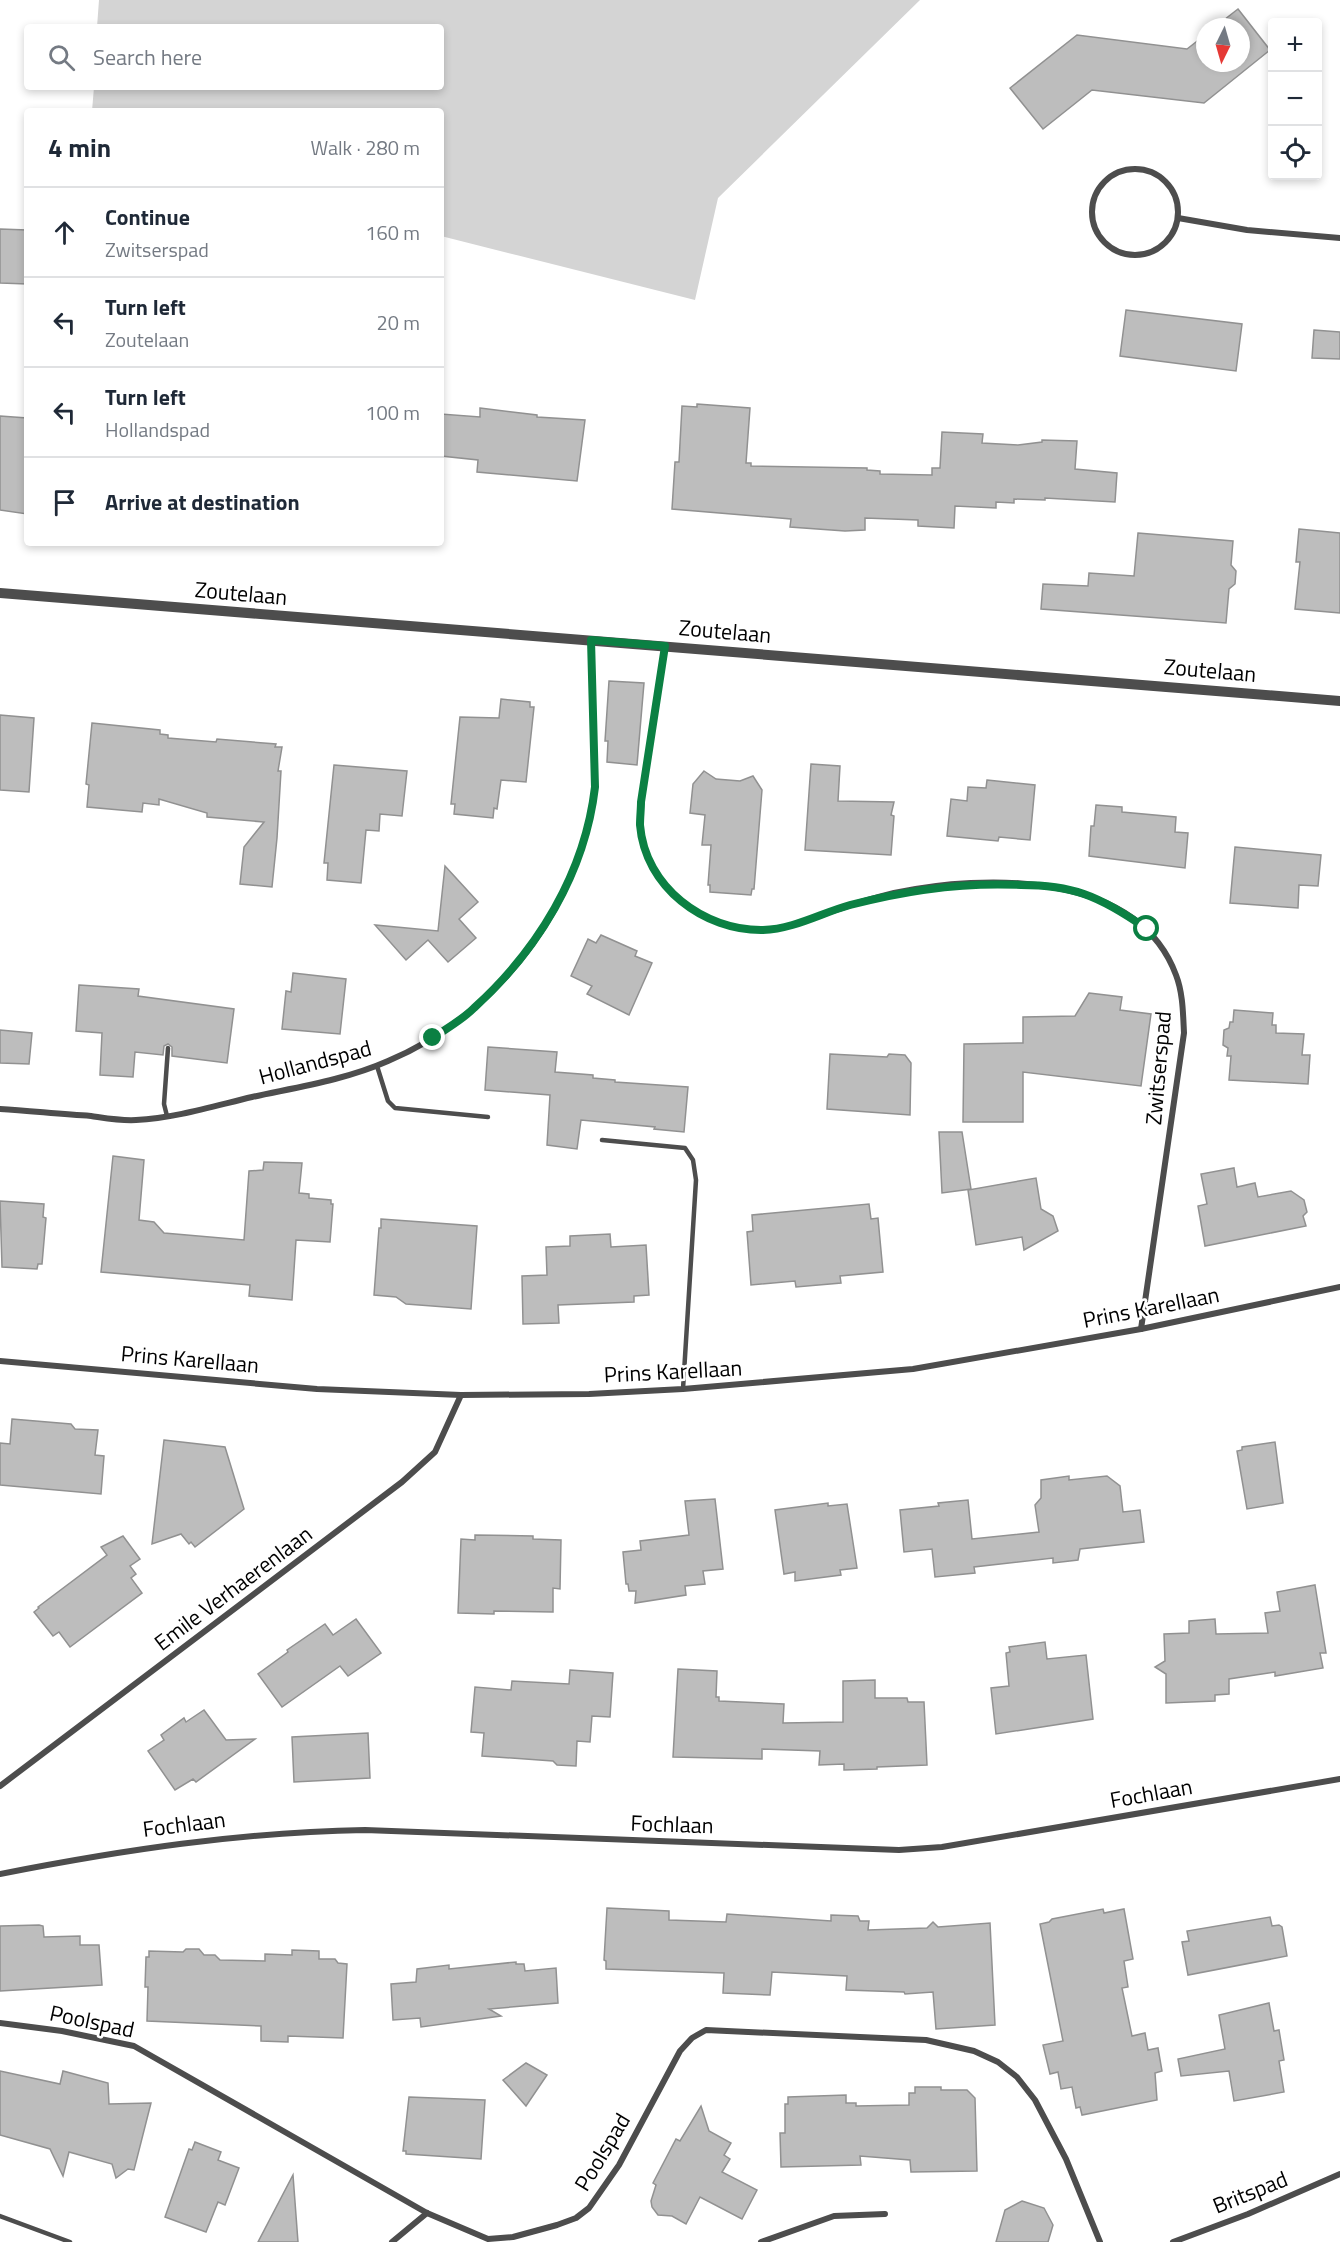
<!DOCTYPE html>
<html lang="en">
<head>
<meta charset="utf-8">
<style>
	body { margin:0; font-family:"Titillium Web",sans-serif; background:#f2f2f3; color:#1f2937 }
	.controls { position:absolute; right:18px; top:18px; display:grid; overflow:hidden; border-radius:6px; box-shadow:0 3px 9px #0003 }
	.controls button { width:54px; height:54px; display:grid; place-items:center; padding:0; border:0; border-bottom:2px solid #e0e1e3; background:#fff; color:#1f2937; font:30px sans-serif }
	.compass { position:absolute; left:1196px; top:18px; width:54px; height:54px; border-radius:50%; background:#fff; box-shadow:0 3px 9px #0003; rotate:185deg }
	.stop { position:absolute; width:18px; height:18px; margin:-14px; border:4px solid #0b8043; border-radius:50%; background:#fff }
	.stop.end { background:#0b8043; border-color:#fff; box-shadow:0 2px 6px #0008 }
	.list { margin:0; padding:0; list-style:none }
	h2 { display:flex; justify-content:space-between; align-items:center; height:78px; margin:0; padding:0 24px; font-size:26px }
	h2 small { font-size:20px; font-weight:400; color:#747a83 }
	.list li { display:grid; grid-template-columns:39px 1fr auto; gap:18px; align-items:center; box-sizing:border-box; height:90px; padding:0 24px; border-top:2px solid #e0e1e3 }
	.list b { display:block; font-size:22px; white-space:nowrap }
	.list p { margin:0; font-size:20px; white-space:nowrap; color:#747a83 }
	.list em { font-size:20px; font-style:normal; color:#747a83 }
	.icon { flex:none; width:33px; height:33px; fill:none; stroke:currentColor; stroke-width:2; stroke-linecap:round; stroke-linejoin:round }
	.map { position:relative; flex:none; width:1340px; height:2242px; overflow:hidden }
	.search { position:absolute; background:#fff; box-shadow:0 3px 9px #0003; left:24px; top:24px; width:420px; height:66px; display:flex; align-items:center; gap:15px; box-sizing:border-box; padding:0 21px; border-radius:6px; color:#747a83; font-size:22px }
	.panel { position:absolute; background:#fff; box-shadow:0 3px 9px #0003; left:24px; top:108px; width:420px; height:438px; border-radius:6px }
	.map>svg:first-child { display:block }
</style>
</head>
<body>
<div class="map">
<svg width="1340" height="2242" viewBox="0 0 1340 2242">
	<rect width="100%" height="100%" fill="#fff"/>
	<path fill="#d4d4d4" d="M 99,0 L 920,0 L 718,198 L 695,300 L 441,236 L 441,111 L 92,111 L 94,87 L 441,87 L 441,27 L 97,27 Z"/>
	<g fill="#bdbdbd" stroke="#919191" stroke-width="1.5">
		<path d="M 1238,9 L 1270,50 L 1204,103 L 1092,90 L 1043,129 L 1010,88 L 1077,35 L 1187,49 L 1205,35 L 1205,63 L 1241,63 L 1241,27 L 1215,27 Z"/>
		<path d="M 0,229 L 27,230 L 27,284 L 0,283 Z"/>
		<path d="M 1126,310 L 1242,324 L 1236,371 L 1120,356 Z"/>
		<path d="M 1314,330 L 1340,332 L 1340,359 L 1312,358 Z"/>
		<path d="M 697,404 L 750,408 L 746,463 L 751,463 L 751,466 L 867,468 L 867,470 L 880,471 L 880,474 L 932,475 L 932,468 L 940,468 L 942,432 L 983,434 L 982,443 L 1018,445 L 1042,442 L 1042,440 L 1077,441 L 1075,469 L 1117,473 L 1115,502 L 1045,498 L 1045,500 L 1014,499 L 1014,503 L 996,502 L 996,508 L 955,506 L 954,528 L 918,526 L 918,520 L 865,518 L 865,530 L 845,531 L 790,527 L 791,519 L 672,509 L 675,462 L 679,462 L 682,406 L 697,407 Z"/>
		<path d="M 480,408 L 537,415 L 537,417 L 585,420 L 577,481 L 477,472 L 478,460 L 441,456 L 441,414 L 480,417 Z"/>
		<path d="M 0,416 L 27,418 L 27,514 L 0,510 Z"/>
		<path d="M 1299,529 L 1340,533 L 1340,613 L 1295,609 L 1300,562 L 1296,562 Z"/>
		<path d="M 1138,533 L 1233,541 L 1231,565 L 1236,571 L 1235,584 L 1229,589 L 1226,623 L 1041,609 L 1043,584 L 1088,586 L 1089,573 L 1134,576 Z"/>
		<path d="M 609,681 L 644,683 L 637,765 L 607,762 L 608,741 L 605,741 Z"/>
		<path d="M 501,699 L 530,702 L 530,707 L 534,707 L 526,782 L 501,780 L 497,809 L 494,808 L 493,818 L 454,814 L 455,804 L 451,804 L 460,717 L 499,718 Z"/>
		<path d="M 0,715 L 34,718 L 29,792 L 0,790 Z"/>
		<path d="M 92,723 L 160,730 L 160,734 L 168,735 L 168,738 L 216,742 L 217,739 L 276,744 L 275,747 L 282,747 L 278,771 L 281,771 L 277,838 L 272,887 L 240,884 L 244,847 L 264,822 L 207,817 L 207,813 L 159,799 L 159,805 L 143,803 L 142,812 L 87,807 L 89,785 L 86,784 Z"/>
		<path d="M 811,764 L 840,766 L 838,801 L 894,802 L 891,815 L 894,816 L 891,855 L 805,850 Z"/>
		<path d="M 334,765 L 407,771 L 402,816 L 380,814 L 379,831 L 366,830 L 361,883 L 327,880 L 328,863 L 324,863 Z"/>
		<path d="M 704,771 L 716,779 L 740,781 L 753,776 L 762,790 L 754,889 L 752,889 L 751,895 L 710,892 L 710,885 L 708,885 L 711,845 L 702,845 L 705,815 L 690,813 L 693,784 Z"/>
		<path d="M 987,780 L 1035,785 L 1030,840 L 999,837 L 998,841 L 947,836 L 951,799 L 967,801 L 968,787 L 986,788 Z"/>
		<path d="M 1096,805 L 1122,807 L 1122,812 L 1176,817 L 1175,832 L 1188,833 L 1185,868 L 1089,856 L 1091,826 L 1094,826 Z"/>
		<path d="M 1235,847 L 1321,855 L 1318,886 L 1299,885 L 1298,908 L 1230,903 Z"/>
		<path d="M 445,866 L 478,902 L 459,919 L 476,938 L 448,962 L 428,940 L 406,960 L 375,925 L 438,931 Z"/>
		<path d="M 601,935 L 637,951 L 635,956 L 652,963 L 629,1015 L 587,994 L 592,986 L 571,976 L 588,939 L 596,943 Z"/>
		<path d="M 293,973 L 346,979 L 340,1034 L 282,1029 L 286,991 L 291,992 Z"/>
		<path d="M 79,985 L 139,989 L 138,996 L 234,1009 L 227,1063 L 172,1056 L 172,1047 L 168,1044 L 164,1046 L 163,1055 L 135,1052 L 133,1077 L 100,1075 L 102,1033 L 76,1031 Z"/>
		<path d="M 1089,993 L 1122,997 L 1120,1010 L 1151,1014 L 1141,1086 L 1023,1072 L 1023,1122 L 963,1122 L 964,1044 L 1023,1043 L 1023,1017 L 1075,1016 Z"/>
		<path d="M 1234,1010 L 1273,1013 L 1272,1025 L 1276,1025 L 1276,1033 L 1304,1034 L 1302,1055 L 1310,1055 L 1308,1084 L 1229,1080 L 1231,1056 L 1227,1056 L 1228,1048 L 1223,1045 L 1224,1030 L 1229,1028 L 1230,1022 L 1233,1022 Z"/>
		<path d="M 0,1030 L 32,1033 L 29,1064 L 0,1063 Z"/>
		<path d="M 488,1047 L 557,1052 L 555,1072 L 593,1075 L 593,1078 L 615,1080 L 615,1082 L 688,1087 L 684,1132 L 654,1129 L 655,1127 L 581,1120 L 577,1149 L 547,1145 L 550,1095 L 485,1090 Z"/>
		<path d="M 830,1054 L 887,1057 L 889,1054 L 905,1055 L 911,1063 L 910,1115 L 827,1109 Z"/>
		<path d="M 939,1132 L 962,1132 L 971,1189 L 942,1193 Z"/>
		<path d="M 113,1156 L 144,1160 L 139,1220 L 154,1222 L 164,1233 L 244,1240 L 249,1171 L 263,1170 L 264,1162 L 302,1163 L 299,1193 L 309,1194 L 309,1198 L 331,1200 L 331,1204 L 333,1204 L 330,1242 L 296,1240 L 292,1300 L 249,1296 L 250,1285 L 101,1272 Z"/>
		<path d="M 1234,1168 L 1237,1187 L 1255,1183 L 1258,1197 L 1291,1191 L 1304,1200 L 1307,1212 L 1303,1216 L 1306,1226 L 1205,1246 L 1198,1206 L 1207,1204 L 1201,1174 Z"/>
		<path d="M 1036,1178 L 1041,1209 L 1053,1216 L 1058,1231 L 1024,1250 L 1022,1237 L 976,1245 L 968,1190 Z"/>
		<path d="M 0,1201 L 44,1204 L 43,1217 L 46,1218 L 42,1264 L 38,1264 L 37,1269 L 2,1267 Z"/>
		<path d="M 869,1204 L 871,1219 L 878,1218 L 883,1272 L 840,1276 L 841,1283 L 796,1287 L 795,1281 L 751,1285 L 747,1232 L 753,1231 L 752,1215 Z"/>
		<path d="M 381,1219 L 477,1226 L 471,1309 L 406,1304 L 396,1297 L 374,1295 L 379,1228 L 381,1228 Z"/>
		<path d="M 610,1234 L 611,1247 L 646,1245 L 649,1295 L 634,1296 L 634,1302 L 558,1305 L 559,1323 L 523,1324 L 522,1276 L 547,1275 L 546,1247 L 570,1246 L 570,1236 Z"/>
		<path d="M 12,1419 L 71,1424 L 75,1429 L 98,1430 L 95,1455 L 104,1456 L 101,1494 L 0,1485 L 0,1443 L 10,1444 Z"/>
		<path d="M 164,1440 L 225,1447 L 244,1509 L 195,1547 L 191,1542 L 189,1544 L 181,1534 L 152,1544 Z"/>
		<path d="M 1275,1442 L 1283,1503 L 1247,1509 L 1237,1451 L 1242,1450 L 1242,1447 Z"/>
		<path d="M 1069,1476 L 1069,1480 L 1107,1476 L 1120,1486 L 1123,1512 L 1140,1510 L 1144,1542 L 1080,1549 L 1078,1560 L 1053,1563 L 1053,1558 L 974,1567 L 975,1573 L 935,1577 L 932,1549 L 904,1552 L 900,1510 L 939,1506 L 938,1503 L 968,1500 L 972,1539 L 1039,1532 L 1035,1505 L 1041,1498 L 1041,1480 Z"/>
		<path d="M 715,1499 L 723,1569 L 703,1571 L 705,1584 L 685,1586 L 686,1595 L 635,1603 L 636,1591 L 629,1591 L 628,1584 L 626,1584 L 623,1552 L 641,1550 L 640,1541 L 689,1535 L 685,1501 Z"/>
		<path d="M 828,1503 L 828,1506 L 847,1504 L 857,1568 L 840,1570 L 841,1575 L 795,1581 L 795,1572 L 784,1574 L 775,1510 Z"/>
		<path d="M 475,1535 L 533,1536 L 533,1539 L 561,1540 L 560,1589 L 553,1588 L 553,1612 L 494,1611 L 494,1614 L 458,1613 L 461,1539 L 475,1540 Z"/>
		<path d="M 123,1536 L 140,1559 L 130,1566 L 136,1574 L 131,1578 L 142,1593 L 70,1647 L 59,1632 L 53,1636 L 34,1612 L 39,1608 L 38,1607 L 107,1555 L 101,1547 Z"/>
		<path d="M 1315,1585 L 1326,1653 L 1320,1653 L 1323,1668 L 1275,1676 L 1275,1672 L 1229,1679 L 1229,1694 L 1215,1695 L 1215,1701 L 1166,1703 L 1166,1674 L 1155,1667 L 1165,1661 L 1164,1634 L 1189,1633 L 1189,1621 L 1215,1619 L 1216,1634 L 1268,1633 L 1265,1613 L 1280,1611 L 1277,1592 Z"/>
		<path d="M 356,1619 L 381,1653 L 348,1676 L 340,1666 L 282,1707 L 258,1674 L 288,1652 L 287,1650 L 325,1624 L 333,1635 Z"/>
		<path d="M 1045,1642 L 1047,1659 L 1086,1655 L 1093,1719 L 996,1734 L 991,1688 L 1009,1686 L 1006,1653 L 1010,1652 L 1009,1647 Z"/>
		<path d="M 678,1669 L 717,1671 L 716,1697 L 719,1697 L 719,1701 L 784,1704 L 783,1723 L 843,1722 L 843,1681 L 875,1680 L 875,1698 L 907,1698 L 908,1702 L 924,1702 L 927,1765 L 877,1767 L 877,1769 L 844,1770 L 844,1764 L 819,1765 L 820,1751 L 762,1749 L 762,1759 L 673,1757 Z"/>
		<path d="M 570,1670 L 613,1673 L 610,1717 L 592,1716 L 590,1742 L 577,1741 L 576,1766 L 557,1765 L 553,1761 L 482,1756 L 484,1733 L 471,1732 L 475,1687 L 511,1690 L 512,1681 L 569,1684 Z"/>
		<path d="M 204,1710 L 226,1740 L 255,1739 L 196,1782 L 193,1779 L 175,1790 L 148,1751 L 164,1740 L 161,1735 L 184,1718 L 186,1722 Z"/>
		<path d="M 368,1733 L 370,1778 L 294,1782 L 292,1737 Z"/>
		<path d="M 607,1908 L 669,1911 L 669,1920 L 726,1922 L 727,1914 L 831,1921 L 831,1915 L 858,1916 L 860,1921 L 869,1921 L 868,1930 L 927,1928 L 933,1922 L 938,1927 L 990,1923 L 995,2025 L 936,2029 L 933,1992 L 905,1994 L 904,1992 L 846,1990 L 847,1976 L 772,1972 L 770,1995 L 723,1993 L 724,1973 L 606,1969 L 606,1961 L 604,1960 Z"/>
		<path d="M 1103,1909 L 1104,1913 L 1124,1909 L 1133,1959 L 1124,1961 L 1128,1987 L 1122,1988 L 1132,2036 L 1145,2033 L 1148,2050 L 1158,2048 L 1162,2071 L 1155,2073 L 1157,2100 L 1082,2115 L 1080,2107 L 1076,2108 L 1072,2087 L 1061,2089 L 1058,2072 L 1050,2074 L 1043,2045 L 1063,2041 L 1040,1924 L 1049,1922 L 1052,1919 Z"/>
		<path d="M 1270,1917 L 1272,1926 L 1279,1925 L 1282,1927 L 1287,1956 L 1188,1975 L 1182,1942 L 1189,1941 L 1187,1931 Z"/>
		<path d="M 39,1925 L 43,1926 L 44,1937 L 80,1936 L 80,1945 L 99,1945 L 102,1985 L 0,1991 L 0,1926 Z"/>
		<path d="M 186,1949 L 199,1949 L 204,1955 L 215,1955 L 220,1960 L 265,1961 L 265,1954 L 292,1955 L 292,1950 L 319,1951 L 319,1959 L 335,1959 L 338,1963 L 347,1964 L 343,2038 L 288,2036 L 288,2042 L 261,2041 L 261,2026 L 147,2021 L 148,1987 L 145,1987 L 146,1957 L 149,1957 L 149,1951 L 183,1952 Z"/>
		<path d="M 516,1962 L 516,1964 L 524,1964 L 525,1971 L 556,1968 L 558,2003 L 489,2009 L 501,2016 L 421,2027 L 420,2018 L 393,2020 L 391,1984 L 416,1982 L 417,1969 L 449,1965 L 449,1969 Z"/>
		<path d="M 1269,2003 L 1274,2031 L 1279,2030 L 1284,2060 L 1279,2061 L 1284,2092 L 1234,2101 L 1229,2071 L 1181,2076 L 1178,2059 L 1225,2049 L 1219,2015 Z"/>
		<path d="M 526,2063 L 547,2075 L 526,2106 L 503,2080 Z"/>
		<path d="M 0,2071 L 60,2084 L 63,2071 L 108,2083 L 109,2104 L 151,2103 L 134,2170 L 128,2169 L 116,2178 L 112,2164 L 69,2152 L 63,2176 L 50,2149 L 0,2135 Z"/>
		<path d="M 915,2087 L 941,2087 L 941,2090 L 967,2090 L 975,2098 L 977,2171 L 911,2172 L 910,2160 L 860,2156 L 861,2165 L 781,2167 L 780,2133 L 785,2133 L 785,2104 L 788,2104 L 788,2097 L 846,2095 L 846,2103 L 856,2103 L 856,2106 L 909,2105 L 909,2093 L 915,2093 Z"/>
		<path d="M 409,2097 L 485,2100 L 481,2159 L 406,2154 L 406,2151 L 403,2151 Z"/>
		<path d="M 701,2106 L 709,2131 L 731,2143 L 724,2155 L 730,2159 L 722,2172 L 757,2190 L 742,2219 L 700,2197 L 686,2224 L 672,2216 L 658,2215 L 652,2207 L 651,2201 L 656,2185 L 653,2183 L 676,2139 L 680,2141 Z"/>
		<path d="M 195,2142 L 221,2152 L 218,2160 L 239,2168 L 225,2205 L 218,2202 L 206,2232 L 165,2217 L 189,2149 L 192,2150 Z"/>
		<path d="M 293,2175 L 298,2242 L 258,2242 Z"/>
		<path d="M 1022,2201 L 1044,2208 L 1053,2225 L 1048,2242 L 996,2242 L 1005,2210 Z"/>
	</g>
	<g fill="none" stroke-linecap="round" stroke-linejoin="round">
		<g stroke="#4d4d4d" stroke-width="4.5">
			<path d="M 377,1066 L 388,1101 L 395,1108 L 488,1117"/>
			<path d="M 167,1116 L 164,1104 L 168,1048"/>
			<path d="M 602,1140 L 685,1148 L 693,1160 L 696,1180 L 683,1389"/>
			<path d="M 0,2216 L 70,2242"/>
		</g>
		<g stroke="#4d4d4d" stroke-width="6">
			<circle cx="1135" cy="212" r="43"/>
			<path d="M 1178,218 L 1247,230 L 1340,238"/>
			<path d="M 665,646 L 641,802 C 641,809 640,817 640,825 C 645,887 704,931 763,930 C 787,929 810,919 833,911 C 853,904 874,898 894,893 C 984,874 1137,870 1176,975 C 1183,993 1183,1014 1184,1033 L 1141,1329"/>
			<path d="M 0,1109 C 30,1111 60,1114 91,1116 C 105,1118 121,1121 136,1120 C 175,1118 214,1106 252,1097 C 298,1087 345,1080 388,1061 C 498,1015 581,905 595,787 L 591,640"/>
			<path d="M 0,1361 L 317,1389 L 461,1395 L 589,1394 L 683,1389 L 913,1369 L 1141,1329 L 1340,1287"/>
			<path d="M 0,1786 L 402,1482 L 435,1452 L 461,1395"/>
			<path d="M 0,1874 C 122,1850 241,1832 365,1830 L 899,1850 L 942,1847 L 1340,1779"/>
			<path d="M 0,2023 L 62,2031 L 134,2046 L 427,2213 L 488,2239 L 513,2237 L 557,2225 L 576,2218 L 589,2208 L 619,2165 L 680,2051 L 692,2038 L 706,2030 L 926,2040 L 974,2051 L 998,2062 L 1017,2077 L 1035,2100 L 1066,2159 L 1100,2242"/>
			<path d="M 392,2242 L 427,2213"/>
			<path d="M 761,2242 L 834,2216 L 885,2214"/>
			<path d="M 1173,2242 L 1248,2214 L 1340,2174"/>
		</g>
		<path stroke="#4d4d4d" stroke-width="10" d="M 0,593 L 1340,701"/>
	</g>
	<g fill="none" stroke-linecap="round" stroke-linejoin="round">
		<path stroke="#0b8043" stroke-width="8" d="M 433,1038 C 447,1028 462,1020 474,1008 C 538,950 585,873 595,787 L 591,640 L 665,646 L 641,802 C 641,809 640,817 640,825 C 645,887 704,931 763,930 C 794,929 821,913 850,905 C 907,890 962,882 1021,885 C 1041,885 1064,887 1084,894 C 1107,902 1127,915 1147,929"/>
	</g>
	<g text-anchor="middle" stroke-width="5" stroke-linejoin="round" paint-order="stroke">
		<g font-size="22" fill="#000" stroke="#fff">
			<text transform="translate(241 593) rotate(5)" y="8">Zoutelaan</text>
			<text transform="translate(725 631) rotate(5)" y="8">Zoutelaan</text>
			<text transform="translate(1210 670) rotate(5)" y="8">Zoutelaan</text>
			<text transform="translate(315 1062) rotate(-15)" y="8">Hollandspad</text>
			<text transform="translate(1158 1068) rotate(-85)" y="8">Zwitserspad</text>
			<text transform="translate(1151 1307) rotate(-11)" y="8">Prins Karellaan</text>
			<text transform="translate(190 1359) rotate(5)" y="8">Prins Karellaan</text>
			<text transform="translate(673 1371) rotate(-3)" y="8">Prins Karellaan</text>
			<text transform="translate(233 1588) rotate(-37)" y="8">Emile Verhaerenlaan</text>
			<text transform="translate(1151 1793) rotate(-10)" y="8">Fochlaan</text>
			<text transform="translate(184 1824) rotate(-7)" y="8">Fochlaan</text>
			<text transform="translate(672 1824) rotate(2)" y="8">Fochlaan</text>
			<text transform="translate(92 2021) rotate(12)" y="8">Poolspad</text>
			<text transform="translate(602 2152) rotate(-59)" y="8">Poolspad</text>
			<text transform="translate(1250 2192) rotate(-22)" y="8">Britspad</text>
		</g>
	</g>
</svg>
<div class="controls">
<button>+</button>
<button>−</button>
<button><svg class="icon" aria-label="locate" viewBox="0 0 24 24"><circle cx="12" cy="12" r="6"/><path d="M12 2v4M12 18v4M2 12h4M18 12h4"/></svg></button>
</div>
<svg class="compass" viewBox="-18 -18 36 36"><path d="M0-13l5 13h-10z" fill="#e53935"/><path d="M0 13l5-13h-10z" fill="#747a83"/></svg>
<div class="stop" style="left:1147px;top:929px"></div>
<div class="stop end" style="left:433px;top:1038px"></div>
<div class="search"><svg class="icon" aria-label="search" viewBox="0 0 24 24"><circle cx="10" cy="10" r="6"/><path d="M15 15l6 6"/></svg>Search here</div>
<section class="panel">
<h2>4 min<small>Walk · 280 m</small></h2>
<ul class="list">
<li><svg class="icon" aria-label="ahead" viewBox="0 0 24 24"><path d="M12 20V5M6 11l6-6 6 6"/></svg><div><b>Continue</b><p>Zwitserspad</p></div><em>160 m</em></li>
<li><svg class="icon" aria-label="left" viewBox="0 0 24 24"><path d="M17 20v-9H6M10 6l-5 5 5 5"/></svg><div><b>Turn left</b><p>Zoutelaan</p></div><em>20 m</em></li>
<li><svg class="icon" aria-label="left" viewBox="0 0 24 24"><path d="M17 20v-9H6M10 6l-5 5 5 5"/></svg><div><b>Turn left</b><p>Hollandspad</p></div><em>100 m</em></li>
<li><svg class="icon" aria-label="arrive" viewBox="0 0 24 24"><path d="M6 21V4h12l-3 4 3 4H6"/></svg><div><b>Arrive at destination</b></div></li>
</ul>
</section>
</div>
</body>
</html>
